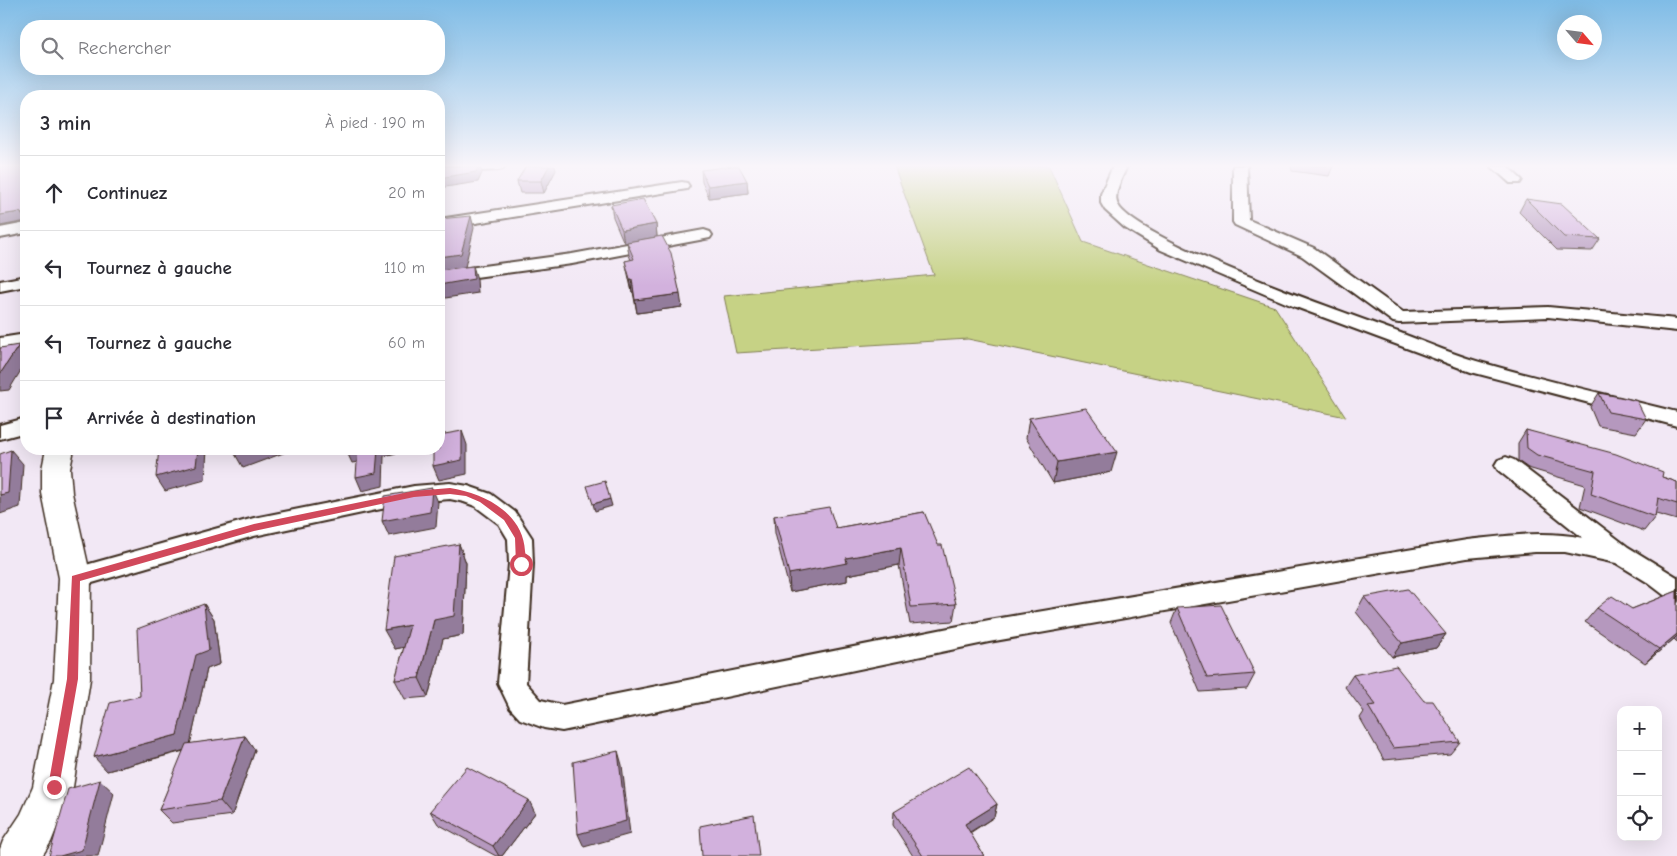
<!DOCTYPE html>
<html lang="fr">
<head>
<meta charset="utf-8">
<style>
	body { margin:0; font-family:"Comic Neue",sans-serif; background:#f2f2f3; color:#2b2b33 }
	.controls { position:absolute; right:15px; bottom:15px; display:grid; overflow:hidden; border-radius:10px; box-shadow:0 5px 20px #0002 }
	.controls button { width:45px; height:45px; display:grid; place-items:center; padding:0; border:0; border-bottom:1px solid #e1e1e2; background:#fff; color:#2b2b33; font:25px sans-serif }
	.compass { position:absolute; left:1557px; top:15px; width:45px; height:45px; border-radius:50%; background:#fff; box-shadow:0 5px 20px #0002; rotate:118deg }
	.stop { position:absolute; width:15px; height:15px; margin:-11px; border:4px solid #d1495b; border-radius:50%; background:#fff }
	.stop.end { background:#d1495b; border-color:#fff; box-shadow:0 1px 5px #0008 }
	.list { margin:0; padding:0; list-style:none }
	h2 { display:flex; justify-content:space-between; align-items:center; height:65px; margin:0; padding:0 20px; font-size:21px }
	h2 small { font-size:16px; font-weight:400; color:#7c7c81 }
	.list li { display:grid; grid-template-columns:32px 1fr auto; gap:15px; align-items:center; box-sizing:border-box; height:75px; padding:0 20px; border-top:1px solid #e1e1e2 }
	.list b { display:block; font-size:19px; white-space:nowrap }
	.list em { font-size:16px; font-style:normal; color:#7c7c81 }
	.icon { flex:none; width:28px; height:28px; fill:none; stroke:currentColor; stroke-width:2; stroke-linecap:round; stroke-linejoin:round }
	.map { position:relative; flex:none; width:1677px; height:856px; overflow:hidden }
	.search { position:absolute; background:#fff; box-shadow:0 5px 20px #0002; left:20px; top:20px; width:425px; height:55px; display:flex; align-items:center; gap:12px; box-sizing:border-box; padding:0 18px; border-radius:20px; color:#7c7c81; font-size:19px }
	.panel { position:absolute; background:#fff; box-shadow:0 5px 20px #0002; left:20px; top:90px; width:425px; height:365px; border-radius:20px }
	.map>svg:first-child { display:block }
</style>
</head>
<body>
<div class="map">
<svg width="1677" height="856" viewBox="0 0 1677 856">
	<rect width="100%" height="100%" fill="#f2e8f5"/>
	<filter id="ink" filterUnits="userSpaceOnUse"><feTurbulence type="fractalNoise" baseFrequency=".02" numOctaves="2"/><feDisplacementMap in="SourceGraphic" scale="10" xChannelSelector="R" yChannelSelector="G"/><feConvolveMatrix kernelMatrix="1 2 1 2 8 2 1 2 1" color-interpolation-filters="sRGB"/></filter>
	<g filter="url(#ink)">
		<path fill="#c6d285" stroke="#807e52" d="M 894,166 L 1049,166 L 1083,242 L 1275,307 L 1346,417 L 968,339 L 736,353 L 724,296 L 934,275 Z"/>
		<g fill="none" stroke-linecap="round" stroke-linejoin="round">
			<defs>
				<g id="street">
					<path d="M 439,166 L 505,166 L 503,169 L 498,170 L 439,173 Z"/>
					<path d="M 1113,166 L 1127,166 C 1123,176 1112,195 1118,205 C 1139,242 1349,314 1398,332 C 1427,343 1457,356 1487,364 C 1550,382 1614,396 1677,412 L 1677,426 L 1471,372 L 1293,306 L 1161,250 L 1125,228 L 1105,210 L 1101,203 L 1101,194 Z"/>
					<path d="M 1233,166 L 1247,166 L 1249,220 L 1314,248 L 1403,312 L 1548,307 L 1677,319 L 1677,331 L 1548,317 L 1399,323 L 1393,322 L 1302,256 L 1235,225 L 1233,222 Z"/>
					<path d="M 1491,166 L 1507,166 L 1522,180 L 1520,183 L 1510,183 Z"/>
					<path d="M 682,182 L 687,183 L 689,186 L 687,189 L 439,229 L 439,219 Z"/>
					<path d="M 26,223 L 26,233 L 0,238 L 0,228 Z"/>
					<path d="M 704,230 L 710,232 L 712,235 L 710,238 L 572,264 L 439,282 L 439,272 L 572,254 Z"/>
					<path d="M 26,276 L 26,286 L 0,291 L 0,281 Z"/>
					<path d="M 26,334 L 26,346 L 0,350 L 0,338 Z"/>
					<path d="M 26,418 L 26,432 L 0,439 L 0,425 Z"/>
					<path d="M 1506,457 L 1514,460 L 1628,547 L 1677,577 L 1677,601 L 1668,598 L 1647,582 L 1616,563 L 1565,552 L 1535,552 L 1467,558 L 989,642 L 562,731 L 544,728 L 520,719 L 510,708 L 498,683 L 509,564 L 508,539 L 499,524 L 475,506 L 464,502 L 450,499 L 414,502 L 254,536 L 75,588 L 66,585 L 62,578 L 66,571 L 75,568 L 254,518 L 414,486 L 450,483 L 468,486 L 491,494 L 515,512 L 532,538 L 533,564 L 526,683 L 541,700 L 562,705 L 989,620 L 1467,540 C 1505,536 1545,530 1583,538 L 1498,470 L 1495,465 L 1498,460 Z"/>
				</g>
				<path id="secondary" d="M 46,449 L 74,449 L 70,469 L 72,493 L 91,578 L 90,679 L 73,787 L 51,842 L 42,856 L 0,856 L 0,849 L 3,841 L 21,814 L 33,787 L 54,679 L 59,578 L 42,493 L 42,469 Z"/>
			</defs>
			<use href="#street" stroke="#3b2a1e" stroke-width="4"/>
			<use href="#secondary" stroke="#3b2a1e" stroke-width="3"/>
			<use href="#street" fill="#fff" fill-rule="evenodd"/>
			<use href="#secondary" fill="#fff" fill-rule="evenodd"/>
		</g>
		<g fill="#b598be" stroke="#3b2a1e">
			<path d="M 1291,166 L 1333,166 L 1329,176 L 1292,171 Z"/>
			<path d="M 556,170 L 544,193 L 520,193 L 517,181 Z"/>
			<path d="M 701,170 L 747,181 L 748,193 L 709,198 L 702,182 Z"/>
			<path d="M 1526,199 L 1600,239 L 1592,251 L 1557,250 L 1519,212 Z"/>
			<path d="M 611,205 L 656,224 L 657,237 L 624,243 L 613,217 Z"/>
			<path d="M 627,242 L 682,307 L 637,313 L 633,292 L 632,292 L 625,261 L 631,260 L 629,255 Z"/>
			<path d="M 1599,393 L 1646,419 L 1636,433 L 1598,426 L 1590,407 Z"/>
			<path d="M 1029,418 L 1111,472 L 1053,483 L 1026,438 Z"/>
			<path d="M 1526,430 L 1662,477 L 1677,482 L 1677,520 L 1656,514 L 1655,517 L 1644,531 L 1580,507 L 1585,485 L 1528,468 L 1518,461 L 1518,443 Z"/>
			<path d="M 924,512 L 956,604 L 953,621 L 910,624 L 899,565 L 847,575 L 847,581 L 790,592 L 775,533 L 774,516 L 836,528 Z"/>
			<path d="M 459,544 L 466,563 L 463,635 L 443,639 L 428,697 L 405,699 L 395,680 L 404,647 L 395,649 Z"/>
			<path d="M 1677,591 L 1677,642 L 1674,639 L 1645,663 L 1585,622 L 1597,608 L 1632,609 Z"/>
			<path d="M 1364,597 L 1446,634 L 1436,648 L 1392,657 L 1356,612 Z"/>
			<path d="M 204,604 L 214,619 L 220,664 L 207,669 L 190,744 L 245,736 L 255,750 L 232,815 L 172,823 L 159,810 L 184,751 L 107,771 L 140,696 Z"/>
			<path d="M 1177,608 L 1255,674 L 1247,689 L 1200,692 L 1171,623 Z"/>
			<path d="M 1353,675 L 1424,701 L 1460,742 L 1450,754 L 1384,760 L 1360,718 L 1364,712 L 1345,687 Z"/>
			<path d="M 997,804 L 994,817 L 970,833 L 984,856 L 913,856 L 893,825 L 894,812 Z"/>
			<path d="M 430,811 L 535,813 L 502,856 L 496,856 L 438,824 Z"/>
		</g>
		<g fill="#937c9b" stroke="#3b2a1e">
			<path d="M 479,166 L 480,166 L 482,173 L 478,182 L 439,188 L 439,178 Z"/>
			<path d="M 549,166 L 555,166 L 556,170 L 544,193 L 541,181 Z"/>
			<path d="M 747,181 L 748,193 L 709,198 L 708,186 Z"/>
			<path d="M 20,212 L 26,221 L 0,226 L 0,215 Z"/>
			<path d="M 22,214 L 26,214 L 26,221 Z"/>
			<path d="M 471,216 L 474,228 L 465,267 L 439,271 L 439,257 Z"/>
			<path d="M 656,224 L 657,237 L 624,243 L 622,230 Z"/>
			<path d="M 473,266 L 477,279 L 478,293 L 439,299 L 439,285 Z"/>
			<path d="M 630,279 L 632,279 L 634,292 L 632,292 Z"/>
			<path d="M 680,294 L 682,307 L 637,313 L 635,300 Z"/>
			<path d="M 19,345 L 26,355 L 26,362 L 9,390 L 0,391 L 0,374 Z"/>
			<path d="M 462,431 L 467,445 L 467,474 L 439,480 L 433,466 Z"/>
			<path d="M 198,449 L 207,449 L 205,480 L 165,491 L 156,477 Z"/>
			<path d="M 250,449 L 285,449 L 286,452 L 243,468 L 235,454 Z"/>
			<path d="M 352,449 L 359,449 L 364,461 L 352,463 L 346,450 Z"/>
			<path d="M 378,449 L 409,449 L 409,450 L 384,456 L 383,486 L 362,491 L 356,477 Z"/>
			<path d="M 11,450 L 23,464 L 20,507 L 0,514 L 0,495 Z"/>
			<path d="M 1117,452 L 1111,472 L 1053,483 L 1057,462 Z"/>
			<path d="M 432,488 L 438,502 L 436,527 L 389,536 L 382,521 Z"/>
			<path d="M 610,499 L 612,506 L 595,511 L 593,504 Z"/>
			<path d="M 459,544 L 466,563 L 463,635 L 443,639 L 428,697 L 419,678 L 434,620 Z"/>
			<path d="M 901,548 L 899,565 L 847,575 L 847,581 L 790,592 L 789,574 L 846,558 Z"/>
			<path d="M 204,604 L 214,619 L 220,664 L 207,669 L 189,749 L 107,771 L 94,757 L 177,735 Z"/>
			<path d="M 410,625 L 420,644 L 395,649 L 384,630 Z"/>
			<path d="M 1446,634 L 1436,648 L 1392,657 L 1402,643 Z"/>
			<path d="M 1677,634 L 1677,636 L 1674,639 L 1645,663 L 1659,649 Z"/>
			<path d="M 245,736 L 255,750 L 232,815 L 220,801 Z"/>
			<path d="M 618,751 L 622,765 L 630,834 L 584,847 L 578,834 Z"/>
			<path d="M 100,780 L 114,793 L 98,856 L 60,856 Z"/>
			<path d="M 529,800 L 535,813 L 502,856 L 499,856 L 493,846 Z"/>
			<path d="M 997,804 L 994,817 L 962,837 L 965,824 Z"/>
		</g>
		<g fill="#d2b1dd" stroke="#3b2a1e">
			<path d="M 0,166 L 26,166 L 26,214 L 22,214 L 20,212 L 0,215 Z"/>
			<path d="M 439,166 L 479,166 L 476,172 L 439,178 Z"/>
			<path d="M 526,166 L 549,166 L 541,181 L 517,181 Z"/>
			<path d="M 733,166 L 739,166 L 747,181 L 708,186 L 701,170 Z"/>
			<path d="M 643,199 L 656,224 L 622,230 L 611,205 Z"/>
			<path d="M 1526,199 L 1562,204 L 1600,239 L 1564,237 Z"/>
			<path d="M 471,216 L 461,254 L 439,257 L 439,219 Z"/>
			<path d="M 662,236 L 671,253 L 680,294 L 635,300 L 632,279 L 630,279 L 625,261 L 634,259 L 627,242 Z"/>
			<path d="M 473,266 L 474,279 L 439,285 L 439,270 Z"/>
			<path d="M 19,345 L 0,374 L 0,348 Z"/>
			<path d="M 1599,393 L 1625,398 L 1637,401 L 1646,419 L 1608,412 Z"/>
			<path d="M 1086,408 L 1117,452 L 1057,462 L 1029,418 Z"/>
			<path d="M 1526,430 L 1616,454 L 1663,472 L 1662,477 L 1677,482 L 1677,504 L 1658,498 L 1655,517 L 1591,494 L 1595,471 L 1537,455 L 1527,448 Z"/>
			<path d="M 462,431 L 462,460 L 433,466 L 433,449 L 439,449 L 439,435 Z"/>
			<path d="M 159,449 L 198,449 L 196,466 L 156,477 Z"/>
			<path d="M 233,449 L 250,449 L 235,454 Z"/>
			<path d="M 358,449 L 378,449 L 376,473 L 356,477 Z"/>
			<path d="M 11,450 L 8,493 L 0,495 L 0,454 Z"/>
			<path d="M 605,481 L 610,499 L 593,504 L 587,486 Z"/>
			<path d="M 432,488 L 430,512 L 382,521 L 385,496 Z"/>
			<path d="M 829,507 L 836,528 L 924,512 L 938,545 L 942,545 L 956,604 L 911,607 L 901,548 L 846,558 L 847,563 L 789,574 L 774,516 Z"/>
			<path d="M 459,544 L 454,616 L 434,620 L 419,678 L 395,680 L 410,625 L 384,630 L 394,556 Z"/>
			<path d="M 1408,589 L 1446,634 L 1402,643 L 1364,597 Z"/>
			<path d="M 1677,591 L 1677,634 L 1659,649 L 1597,608 L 1612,596 L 1632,609 Z"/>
			<path d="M 204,604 L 209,650 L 196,655 L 177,735 L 94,757 L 110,703 L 140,696 L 137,629 Z"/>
			<path d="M 1221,605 L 1255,674 L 1207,678 L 1177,608 Z"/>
			<path d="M 1396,666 L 1424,701 L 1433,701 L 1460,742 L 1393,748 L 1368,706 L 1376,705 L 1353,675 Z"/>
			<path d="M 245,736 L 220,801 L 159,810 L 186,744 Z"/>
			<path d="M 618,751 L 626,821 L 578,834 L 573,762 Z"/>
			<path d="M 467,767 L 529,800 L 493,846 L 430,811 Z"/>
			<path d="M 969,767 L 997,804 L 965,824 L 984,856 L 923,856 L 894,812 Z"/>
			<path d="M 100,780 L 82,850 L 60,856 L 49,856 L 68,789 Z"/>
			<path d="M 754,815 L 759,856 L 702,856 L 700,826 Z"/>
		</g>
	</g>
	<linearGradient id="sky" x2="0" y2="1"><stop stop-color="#7fbce6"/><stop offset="0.58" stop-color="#f9f5fa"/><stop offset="1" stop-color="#f9f5fa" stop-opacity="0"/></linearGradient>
	<rect width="1677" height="286" fill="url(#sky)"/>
	<path fill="#d1495b" d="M 450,488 C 484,493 523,513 525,551 C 526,557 526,562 525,567 L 518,567 L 516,564 L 515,538 L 504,520 L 480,502 L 466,496 L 450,494 L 414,497 L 254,531 L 80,581 L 78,679 L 59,787 L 58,791 L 54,793 L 49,791 L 48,787 L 67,679 L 72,576 L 254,524 L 414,491 Z"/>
</svg>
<div class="controls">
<button>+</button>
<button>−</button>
<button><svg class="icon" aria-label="locate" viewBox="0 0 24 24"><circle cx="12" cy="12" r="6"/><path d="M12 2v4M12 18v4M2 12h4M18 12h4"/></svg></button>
</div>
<svg class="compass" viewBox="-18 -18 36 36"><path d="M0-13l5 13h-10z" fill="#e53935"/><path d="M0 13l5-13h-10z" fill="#7c7c81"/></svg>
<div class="stop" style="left:521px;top:564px"></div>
<div class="stop end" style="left:54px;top:787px"></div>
<div class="search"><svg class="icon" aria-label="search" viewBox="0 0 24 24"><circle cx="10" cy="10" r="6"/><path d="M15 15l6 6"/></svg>Rechercher</div>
<section class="panel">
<h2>3 min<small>À pied · 190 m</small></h2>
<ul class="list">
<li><svg class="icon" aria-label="ahead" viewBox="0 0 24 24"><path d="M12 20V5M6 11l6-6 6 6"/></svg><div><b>Continuez</b></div><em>20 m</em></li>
<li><svg class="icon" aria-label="left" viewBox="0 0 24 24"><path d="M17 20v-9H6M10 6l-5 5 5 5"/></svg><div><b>Tournez à gauche</b></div><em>110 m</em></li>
<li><svg class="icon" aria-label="left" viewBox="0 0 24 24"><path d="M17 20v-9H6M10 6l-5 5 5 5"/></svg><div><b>Tournez à gauche</b></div><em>60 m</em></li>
<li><svg class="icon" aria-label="arrive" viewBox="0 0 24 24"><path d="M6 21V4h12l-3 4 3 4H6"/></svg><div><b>Arrivée à destination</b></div></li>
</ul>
</section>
</div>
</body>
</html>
